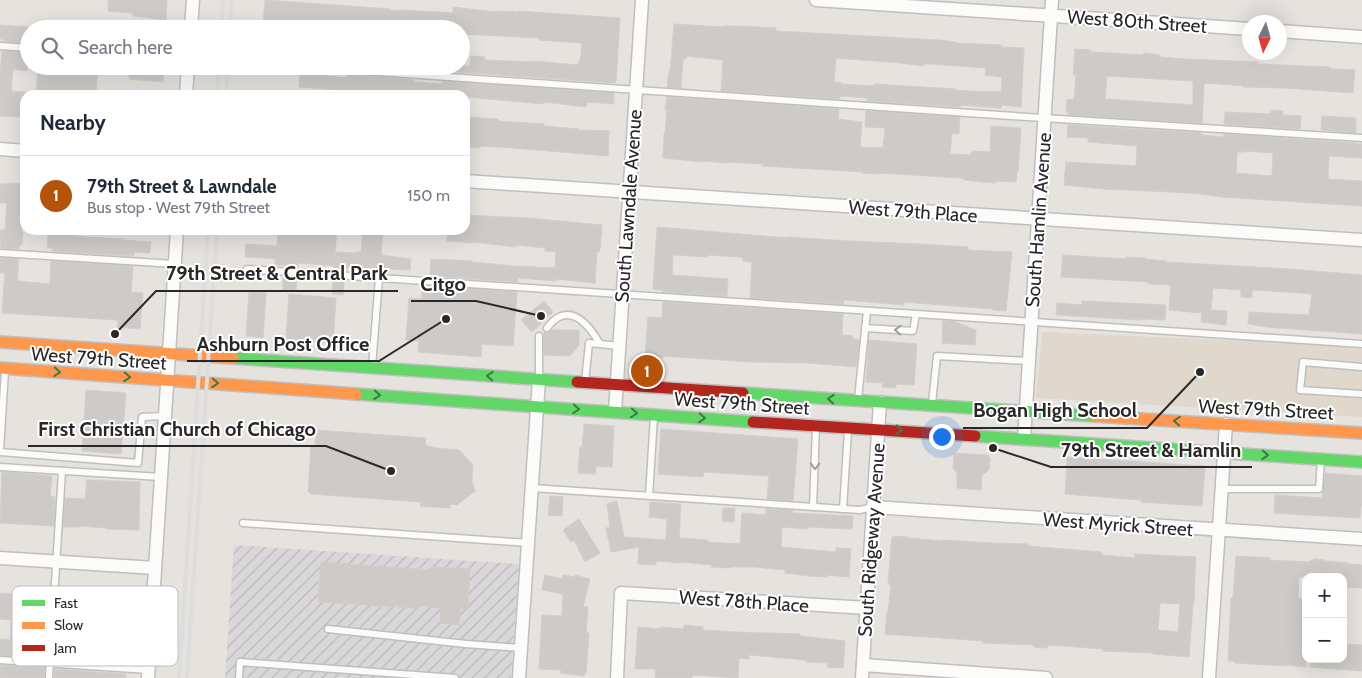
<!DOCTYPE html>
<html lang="en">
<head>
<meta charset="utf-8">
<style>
	body { margin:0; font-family:Cabin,sans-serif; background:#f6f6f7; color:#1f2937 }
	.controls { position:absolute; right:15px; bottom:15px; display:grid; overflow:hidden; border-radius:10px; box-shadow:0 5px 20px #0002 }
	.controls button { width:45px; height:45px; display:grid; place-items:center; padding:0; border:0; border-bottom:1px solid #e0e1e3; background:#fff; color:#1f2937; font:25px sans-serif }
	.compass { position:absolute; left:1242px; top:15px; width:45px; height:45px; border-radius:50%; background:#fff; box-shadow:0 5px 20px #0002; rotate:185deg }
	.you { position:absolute; left:941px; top:436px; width:18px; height:18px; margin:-12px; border:4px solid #fff; border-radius:50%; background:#1a73e8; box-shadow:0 0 0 8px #1a73e833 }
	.badge { display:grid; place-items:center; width:32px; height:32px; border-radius:50%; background:#b45309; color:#fff; font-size:16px; font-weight:700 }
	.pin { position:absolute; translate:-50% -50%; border:2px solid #fff; box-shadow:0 1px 5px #0006 }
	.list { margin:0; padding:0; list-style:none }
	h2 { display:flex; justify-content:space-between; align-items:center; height:65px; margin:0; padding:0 20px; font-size:21px }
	h2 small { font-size:16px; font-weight:400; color:#747a83 }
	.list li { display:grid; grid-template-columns:32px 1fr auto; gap:15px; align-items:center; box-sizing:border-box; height:80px; padding:0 20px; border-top:1px solid #e0e1e3 }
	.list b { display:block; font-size:19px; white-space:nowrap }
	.list p { margin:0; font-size:16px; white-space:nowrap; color:#747a83 }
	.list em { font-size:16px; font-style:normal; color:#747a83 }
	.icon { flex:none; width:28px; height:28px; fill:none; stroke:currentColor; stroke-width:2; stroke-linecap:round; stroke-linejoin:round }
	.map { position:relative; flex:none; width:1362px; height:678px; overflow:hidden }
	.search { position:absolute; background:#fff; box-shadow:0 5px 20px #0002; left:20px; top:20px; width:450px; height:55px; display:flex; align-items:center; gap:12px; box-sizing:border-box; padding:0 18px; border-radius:28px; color:#747a83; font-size:19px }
	.panel { position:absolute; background:#fff; box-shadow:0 5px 20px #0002; left:20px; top:90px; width:450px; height:145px; border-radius:15px }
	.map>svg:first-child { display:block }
</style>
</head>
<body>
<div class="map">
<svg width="1362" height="678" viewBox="0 0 1362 678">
	<defs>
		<pattern id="industrial-furrows" width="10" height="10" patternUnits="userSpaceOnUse" patternTransform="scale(1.25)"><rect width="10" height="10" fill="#d9d7d9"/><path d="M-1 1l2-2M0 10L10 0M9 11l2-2" fill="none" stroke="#bab9ba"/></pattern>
	</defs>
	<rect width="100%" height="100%" fill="#e6e2de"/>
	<path fill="url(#industrial-furrows)" d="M 234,545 L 519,564 L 511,678 L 225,678 Z"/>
	<path fill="#e0d7cd" d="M 1042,332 L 1362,346 L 1362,417 L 1036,398 Z"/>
	<g fill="#cecac8" stroke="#d1cecb" fill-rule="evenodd">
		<path d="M 108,0 L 167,0 L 166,20 L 133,16 L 133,13 L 108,11 Z"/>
		<path d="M 265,0 L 391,9 L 390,11 L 401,10 L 453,13 L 453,7 L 496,12 L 496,11 L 518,12 L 518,11 L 620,18 L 616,82 L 615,82 L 615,83 L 443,71 L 443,66 L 470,66 L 471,56 L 485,57 L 484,60 L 534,62 L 534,61 L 578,65 L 581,56 L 582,43 L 539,40 L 540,38 L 461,34 L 461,29 L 284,29 L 265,27 L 265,24 L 263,24 Z"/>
		<path d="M 674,24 L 724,27 L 724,26 L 740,26 L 776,28 L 776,31 L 938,40 L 955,42 L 955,43 L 1001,45 L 1002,47 L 1024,48 L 1021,107 L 1002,105 L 1001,108 L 961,105 L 961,107 L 867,101 L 867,98 L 841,96 L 839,99 L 721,91 L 723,60 L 686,56 L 686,59 L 683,59 L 681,88 L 667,87 L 669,71 L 670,72 ZM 836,58 L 901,63 L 924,66 L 924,64 L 931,64 L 986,68 L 985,75 L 1002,77 L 1001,92 L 985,91 L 984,92 L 955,90 L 955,89 L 874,84 L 874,86 L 842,84 L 842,83 L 834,82 Z"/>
		<path d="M 0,25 L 29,27 L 29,43 L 3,41 L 3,39 L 0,39 Z"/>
		<path d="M 1075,49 L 1091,50 L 1091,52 L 1143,55 L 1144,53 L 1160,55 L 1160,57 L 1185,59 L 1258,62 L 1258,64 L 1331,67 L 1331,69 L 1355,70 L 1353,93 L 1285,88 L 1243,87 L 1244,86 L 1207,83 L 1204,84 L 1202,123 L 1068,115 L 1068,112 L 1066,112 L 1067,99 L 1074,100 L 1076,75 L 1073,75 ZM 1107,76 L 1192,81 L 1193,82 L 1193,105 L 1105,99 Z"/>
		<path d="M 2,51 L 28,53 L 27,71 L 13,69 L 11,91 L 25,92 L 25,117 L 0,116 L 0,76 Z"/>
		<path d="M 38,66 L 98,66 L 96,95 L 36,95 Z"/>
		<path d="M 130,66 L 164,66 L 163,82 L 129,79 Z"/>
		<path d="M 367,66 L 415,66 L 415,70 Z"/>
		<path d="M 300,73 L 347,78 L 347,75 L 414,80 L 414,82 L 442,84 L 442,81 L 614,93 L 614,104 L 587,102 L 586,107 L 544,102 L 544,104 L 465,97 L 465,95 L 410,95 L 410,94 L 378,92 L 378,93 L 299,87 Z"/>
		<path d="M 667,97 L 839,109 L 838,119 L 862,122 L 860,147 L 883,148 L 885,128 L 865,127 L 866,111 L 960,117 L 959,134 L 952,133 L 950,154 L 971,155 L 972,151 L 990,152 L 991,126 L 1021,128 L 1018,172 L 1017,172 L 1016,182 L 996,181 L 996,183 L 983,182 L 964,180 L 964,179 L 962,178 L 879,173 L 879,174 L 862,173 L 862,172 L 762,166 L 762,164 L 728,162 L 728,163 L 703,161 L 703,162 L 663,158 L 664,134 L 665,134 L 667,110 L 665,110 Z"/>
		<path d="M 1271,110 L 1283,111 L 1283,115 L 1301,116 L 1300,129 L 1224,124 L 1225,112 L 1271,114 Z"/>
		<path d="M 1322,116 L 1356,118 L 1356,133 L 1321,130 Z"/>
		<path d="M 465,117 L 498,119 L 498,121 L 544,124 L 544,126 L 579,129 L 578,130 L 609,131 L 608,156 L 501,147 L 480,146 L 480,148 L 465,147 Z"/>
		<path d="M 1068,125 L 1201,133 L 1201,135 L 1224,137 L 1224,134 L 1355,143 L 1355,144 L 1362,144 L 1362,158 L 1329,156 L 1328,179 L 1362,181 L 1362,206 L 1221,197 L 1201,194 L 1171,192 L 1103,189 L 1064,185 L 1066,162 L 1136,166 L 1137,146 L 1088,142 L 1088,138 L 1067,137 ZM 1245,151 L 1273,153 L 1272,176 L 1236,173 L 1237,152 L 1245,152 Z"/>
		<path d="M 8,183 L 24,184 L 21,232 L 23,232 L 22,245 L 20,245 L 19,249 L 1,248 L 0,230 L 5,230 L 7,203 L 0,203 L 0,184 L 8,184 Z"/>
		<path d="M 465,215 L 528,218 L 602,225 L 600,249 L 599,252 L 597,252 L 595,283 L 556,279 L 556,281 L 518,278 L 517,282 L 430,276 L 431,259 L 472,261 L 472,262 L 515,266 L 555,268 L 556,252 L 545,251 L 545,248 L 516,245 L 516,247 L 473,242 L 473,243 L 447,241 L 448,230 L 465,230 Z"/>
		<path d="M 657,227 L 788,238 L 788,237 L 849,241 L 919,244 L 968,247 L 968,250 L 1012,252 L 1006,311 L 993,310 L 993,309 L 904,302 L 904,305 L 844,300 L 844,304 L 750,298 L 752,262 L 743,261 L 743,258 L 741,258 L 741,257 L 708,255 L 708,257 L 673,255 L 672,275 L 728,279 L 727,296 L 663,292 L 663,290 L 653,289 Z"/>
		<path d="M 278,230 L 337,230 L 335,252 L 356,253 L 356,252 L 361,252 L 363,230 L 383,230 L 381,255 L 411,259 L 410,270 L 387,269 L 387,270 L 348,267 L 348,269 L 345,268 L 345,271 L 334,270 L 334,266 L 298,263 L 298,267 L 284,266 L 284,265 L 275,265 L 275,259 L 245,257 L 246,244 L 277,246 Z"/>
		<path d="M 48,233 L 86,237 L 124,239 L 124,240 L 151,242 L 150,253 L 134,252 L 134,256 L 52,251 L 52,248 L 47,248 Z"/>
		<path d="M 1063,255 L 1126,259 L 1126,257 L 1145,258 L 1145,259 L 1166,261 L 1166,262 L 1290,269 L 1362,275 L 1362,334 L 1266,327 L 1248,324 L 1249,312 L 1309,315 L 1312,294 L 1300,293 L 1255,290 L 1252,290 L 1252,298 L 1241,297 L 1241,290 L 1213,288 L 1211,310 L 1227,311 L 1226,325 L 1201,322 L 1202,313 L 1169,310 L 1171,285 L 1148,284 L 1148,282 L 1061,277 Z"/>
		<path d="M 0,258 L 19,259 L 17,281 L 50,284 L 51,261 L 133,266 L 131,292 L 143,293 L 140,329 L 117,327 L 118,320 L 2,313 L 5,273 L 0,273 Z"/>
		<path d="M 283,276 L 297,277 L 296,291 L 283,290 Z"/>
		<path d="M 333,280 L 344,281 L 343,295 L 332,294 Z"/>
		<path d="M 429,286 L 517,292 L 513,346 L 482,344 L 481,357 L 418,352 L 419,341 L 406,340 L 409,298 L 421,299 L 422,288 L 429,289 Z"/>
		<path d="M 249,292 L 266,293 L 263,338 L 246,336 Z"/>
		<path d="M 289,294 L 336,298 L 333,343 L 286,339 Z"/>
		<path d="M 544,301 L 553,312 L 532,332 L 521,320 Z"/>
		<path d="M 1082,301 L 1166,305 L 1165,320 L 1142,319 L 1142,320 L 1056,315 L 1057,303 L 1082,305 Z"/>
		<path d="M 663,302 L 843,314 L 842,335 L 853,336 L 853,339 L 859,340 L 856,367 L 808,363 L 751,362 L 663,356 L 663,358 L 645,357 L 648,317 L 662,318 Z"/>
		<path d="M 943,321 L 953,321 L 976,330 L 975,345 L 942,343 Z"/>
		<path d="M 552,330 L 579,330 L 579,345 L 570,356 L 544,355 L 544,332 L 548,333 Z"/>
		<path d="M 869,340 L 917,344 L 914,385 L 896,384 L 896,388 L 882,387 L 883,383 L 866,382 Z"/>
		<path d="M 86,390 L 126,393 L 121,454 L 82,451 Z"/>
		<path d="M 584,424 L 614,426 L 612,467 L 596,466 L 595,474 L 578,473 L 580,447 L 582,448 Z"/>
		<path d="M 661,429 L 798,439 L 793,501 L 767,499 L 769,476 L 704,472 L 703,477 L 658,474 Z"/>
		<path d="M 316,430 L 426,438 L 425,445 L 436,448 L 459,450 L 473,465 L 472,481 L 475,491 L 457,505 L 450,504 L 450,508 L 420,506 L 421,502 L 311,494 L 311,493 L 308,492 L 311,446 L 315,447 Z"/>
		<path d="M 954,453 L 987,455 L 990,458 L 989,470 L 982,475 L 981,490 L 957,488 L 957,474 L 953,467 Z"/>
		<path d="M 1067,457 L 1205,466 L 1202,506 L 1141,502 L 1141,500 L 1065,494 Z"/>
		<path d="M 2,472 L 52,476 L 50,496 L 55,497 L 54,526 L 0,523 Z"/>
		<path d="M 1325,473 L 1362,476 L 1362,506 L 1361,506 L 1360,518 L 1274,513 L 1275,495 L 1322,498 Z"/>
		<path d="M 87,480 L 140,482 L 139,530 L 106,529 L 106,528 L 79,526 L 79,527 L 63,527 L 65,498 L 85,499 Z"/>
		<path d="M 550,496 L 563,497 L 562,516 L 548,515 Z"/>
		<path d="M 617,501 L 624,537 L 666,540 L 667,519 L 649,517 L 650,502 L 681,504 L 679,538 L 708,540 L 707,542 L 740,544 L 742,513 L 766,515 L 766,509 L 793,510 L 792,513 L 853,516 L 852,529 L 809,527 L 808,529 L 782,527 L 781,547 L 836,552 L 836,548 L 851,549 L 849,577 L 827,575 L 827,577 L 809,576 L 785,573 L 785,570 L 755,567 L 731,567 L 730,568 L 711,567 L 712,565 L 681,562 L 681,563 L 656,561 L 656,565 L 638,564 L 639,547 L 611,552 L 606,528 L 610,527 L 607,504 Z"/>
		<path d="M 723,508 L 735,508 L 734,522 L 722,521 Z"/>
		<path d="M 579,519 L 600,553 L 585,562 L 574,540 L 571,542 L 563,530 Z"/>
		<path d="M 894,536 L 908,537 L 908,538 L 910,538 L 942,541 L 942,540 L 991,543 L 1028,544 L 1028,546 L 1101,552 L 1102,555 L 1135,558 L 1135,554 L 1196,557 L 1194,590 L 1195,590 L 1194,603 L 1193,603 L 1189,657 L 1153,654 L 1153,653 L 1103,651 L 1103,649 L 1050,645 L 1048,645 L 1048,648 L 1034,647 L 1034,645 L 983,643 L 983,641 L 885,634 L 887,612 L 888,612 L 891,585 L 888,584 L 891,546 L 892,537 L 894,537 ZM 1160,603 L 1180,604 L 1178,632 L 1158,630 Z"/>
		<path d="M 1236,556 L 1270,558 L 1270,560 L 1308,562 L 1315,559 L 1325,560 L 1325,561 L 1348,563 L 1348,564 L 1362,565 L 1362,588 L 1343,587 L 1343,577 L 1299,577 L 1298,598 L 1306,599 L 1306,667 L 1286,665 L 1286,666 L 1235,663 L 1235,661 L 1228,661 L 1231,598 L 1233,598 Z"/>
		<path d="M 321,562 L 432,570 L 432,567 L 470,569 L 468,609 L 460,608 L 459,625 L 440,623 L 441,608 L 417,606 L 417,608 L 318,602 Z"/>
		<path d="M 545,575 L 562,579 L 563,575 L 575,577 L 575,575 L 590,579 L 583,607 L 588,607 L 586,633 L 589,633 L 586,673 L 585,673 L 584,676 L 561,673 L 561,670 L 539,669 L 542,615 L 562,616 L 563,594 L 542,590 Z"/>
		<path d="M 0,593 L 47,596 L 46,597 L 49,597 L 45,658 L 0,655 L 0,639 L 10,640 L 11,620 L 0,619 Z"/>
		<path d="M 684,625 L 703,627 L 703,630 L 734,632 L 800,634 L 800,636 L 845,641 L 843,668 L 827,667 L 828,663 L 806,662 L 806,660 L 749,655 L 749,659 L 739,658 L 738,678 L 692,675 L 692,678 L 655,678 L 656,669 L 635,669 L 638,627 L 660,629 L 660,627 L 684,629 Z"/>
		<path d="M 1343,644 L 1362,645 L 1362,671 L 1310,667 L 1310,659 L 1343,659 Z"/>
		<path d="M 0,665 L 45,668 L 44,678 L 0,678 Z"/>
		<path d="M 55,669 L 126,674 L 126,678 L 54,678 Z"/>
	</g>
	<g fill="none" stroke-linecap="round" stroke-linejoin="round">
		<defs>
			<g id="lane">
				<path d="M 0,46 L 29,48"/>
				<path d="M 291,66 L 1027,117 L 1362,138"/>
				<path d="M 0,253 L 175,264"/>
				<path d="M 247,269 L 1362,344"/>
				<path d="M 547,328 C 550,324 555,319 559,317 C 577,308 593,332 600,344"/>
				<path d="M 865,328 L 913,331 L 916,314"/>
				<path d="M 372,367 L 379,278"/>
				<path d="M 1362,367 L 1303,362 L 1300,390 L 1362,394"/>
				<path d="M 539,378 L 539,336"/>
				<path d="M 585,382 L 589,343 L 619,346"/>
				<path d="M 858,399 L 867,311"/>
				<path d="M 932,403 L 937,356 L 1029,361"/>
				<path d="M 0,451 L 5,370"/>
				<path d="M 0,452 L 138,463 L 142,417 L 164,416"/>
				<path d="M 0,467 L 161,477"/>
				<path d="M 532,488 L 860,510 L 873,507"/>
				<path d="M 1222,489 L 1319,489 L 1321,460"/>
				<path d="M 649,496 L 654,416"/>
				<path d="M 813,507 L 816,426"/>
				<path d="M 843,509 L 848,430"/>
				<path d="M 243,523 L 528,543"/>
				<path d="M 328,629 L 466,644 L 521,648"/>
				<path d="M 0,660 L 148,670"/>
				<path d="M 49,678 L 62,471"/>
				<path d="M 239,678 L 240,662 L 455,678"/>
			</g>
			<g id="street">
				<path d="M 816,0 L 1250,29"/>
				<path d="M 191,29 L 193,0"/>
				<path d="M 1280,31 L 1362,37"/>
				<path d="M 186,95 L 188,66"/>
				<path d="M 0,149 L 25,151"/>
				<path d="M 465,181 L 1362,240"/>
				<path d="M 615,412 L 642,0"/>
				<path d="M 1024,439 L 1052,0"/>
				<path d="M 873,507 L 1362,539"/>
				<path d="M 0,558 L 155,568"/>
				<path d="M 863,665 L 1046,678"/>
				<path d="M 148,678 L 177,230"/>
				<path d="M 519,678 L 539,379"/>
				<path d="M 617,678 L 621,593 L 867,608"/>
				<path d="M 862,678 L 880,402"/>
				<path d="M 1209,678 L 1226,424"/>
			</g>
			<g id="fast">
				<path d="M 233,358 L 577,382"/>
				<path d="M 743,393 L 1095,416"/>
				<path d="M 356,394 L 753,422"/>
				<path d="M 975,436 L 1362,462"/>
			</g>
			<g id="slow">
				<path d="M 0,342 L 233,358"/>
				<path d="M 0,368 L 356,394"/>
				<path d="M 1095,416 L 1362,433"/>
			</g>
			<g id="jam">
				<path d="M 577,382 L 743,393"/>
				<path d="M 753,422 L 975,436"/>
			</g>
		</defs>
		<use href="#lane" stroke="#c0bfbf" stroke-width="9"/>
		<use href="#street" stroke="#c0bfbf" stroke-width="15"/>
		<use href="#fast" stroke="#c0bfbf" stroke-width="14"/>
		<use href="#slow" stroke="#c0bfbf" stroke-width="14"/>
		<use href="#jam" stroke="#c0bfbf" stroke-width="14"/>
		<use href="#lane" stroke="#fbfbfa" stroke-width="6"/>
		<use href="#street" stroke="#fbfbfa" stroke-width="12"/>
		<use href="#fast" stroke="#63d668" stroke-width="11"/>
		<use href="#slow" stroke="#ff974d" stroke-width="11"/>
		<use href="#jam" stroke="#b3261e" stroke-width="11"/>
		<g stroke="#ddddde" stroke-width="4">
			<path d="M 221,29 L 223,0"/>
			<path d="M 230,29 L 232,0"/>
			<path d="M 217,95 L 219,66"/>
			<path d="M 226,95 L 228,66"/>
			<path d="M 179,678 L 208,230"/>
			<path d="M 187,678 L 217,230"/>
		</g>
	</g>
	<defs><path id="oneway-chevron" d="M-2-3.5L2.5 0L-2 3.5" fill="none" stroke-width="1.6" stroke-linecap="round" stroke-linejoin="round" transform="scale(1.25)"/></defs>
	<g stroke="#9c9c9c">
		<use href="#oneway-chevron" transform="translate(898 330) rotate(-177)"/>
		<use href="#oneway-chevron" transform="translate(815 466) rotate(92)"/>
	</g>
	<g stroke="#437645">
		<use href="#oneway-chevron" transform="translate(57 372) rotate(4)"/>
		<use href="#oneway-chevron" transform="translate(490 376) rotate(-176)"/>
		<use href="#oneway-chevron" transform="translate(127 377) rotate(4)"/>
		<use href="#oneway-chevron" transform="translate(215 383) rotate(4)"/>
		<use href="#oneway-chevron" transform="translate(377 395) rotate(4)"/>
		<use href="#oneway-chevron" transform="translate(831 399) rotate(-176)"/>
		<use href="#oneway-chevron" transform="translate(576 409) rotate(4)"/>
		<use href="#oneway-chevron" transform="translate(634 413) rotate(4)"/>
		<use href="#oneway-chevron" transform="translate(702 418) rotate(4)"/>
		<use href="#oneway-chevron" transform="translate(1177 421) rotate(-176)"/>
		<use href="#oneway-chevron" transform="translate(899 430) rotate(4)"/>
		<use href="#oneway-chevron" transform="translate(1265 455) rotate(4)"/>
	</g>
	<g text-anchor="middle" stroke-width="4" stroke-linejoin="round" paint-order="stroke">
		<g font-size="19" fill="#282828" stroke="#fff">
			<text transform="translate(1137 21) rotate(4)" y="7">West 80th Street</text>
			<text transform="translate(628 206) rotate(-86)" y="7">South Lawndale Avenue</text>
			<text transform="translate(913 211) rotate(4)" y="7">West 79th Place</text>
			<text transform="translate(1038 220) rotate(-86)" y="7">South Hamlin Avenue</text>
			<text transform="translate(99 358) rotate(4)" y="7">West 79th Street</text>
			<text transform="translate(742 403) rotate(4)" y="7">West 79th Street</text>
			<text transform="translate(1266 409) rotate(3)" y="7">West 79th Street</text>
			<text transform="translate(1118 524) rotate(4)" y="7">West Myrick Street</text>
			<text transform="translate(871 540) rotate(-86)" y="7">South Ridgeway Avenue</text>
			<text transform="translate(744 601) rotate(4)" y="7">West 78th Place</text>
		</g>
	</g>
	<rect x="12" y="586" width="166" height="80" rx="8" fill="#fff" stroke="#bebebe" stroke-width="1"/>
	<rect x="22" y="600" width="23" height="6" fill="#63d668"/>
	<rect x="22" y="622" width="23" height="7" fill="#ff974d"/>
	<rect x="22" y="645" width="23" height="6" fill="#b3261e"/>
	<g font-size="14" fill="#282828">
		<text x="54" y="608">Fast</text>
		<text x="54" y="630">Slow</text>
		<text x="54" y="653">Jam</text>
	</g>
	<path fill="none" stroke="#282828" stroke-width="2" d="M115 334L156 291H398M541 316L476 301H411M446 319L379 361H187M1200 372L1147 428H963M391 471L326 446H28M993 448L1051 467H1252"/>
	<g fill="#282828" stroke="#fff" stroke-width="2">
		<circle cx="115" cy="334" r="5"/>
		<circle cx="541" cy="316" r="5"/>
		<circle cx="446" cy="319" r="5"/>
		<circle cx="1200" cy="372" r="5"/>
		<circle cx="391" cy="471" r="5"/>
		<circle cx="993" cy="448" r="5"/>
	</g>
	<g font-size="20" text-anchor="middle" font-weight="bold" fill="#282828" stroke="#fff" stroke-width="4" stroke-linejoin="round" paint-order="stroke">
		<text x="277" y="280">79th Street &amp; Central Park</text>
		<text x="443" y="291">Citgo</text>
		<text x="283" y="351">Ashburn Post Office</text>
		<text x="1055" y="417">Bogan High School</text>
		<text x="177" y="436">First Christian Church of Chicago</text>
		<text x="1151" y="457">79th Street &amp; Hamlin</text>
	</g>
</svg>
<div class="controls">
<button>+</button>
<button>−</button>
</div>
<svg class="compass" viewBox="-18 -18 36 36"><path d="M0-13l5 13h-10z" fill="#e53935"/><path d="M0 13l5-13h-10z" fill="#747a83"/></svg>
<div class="you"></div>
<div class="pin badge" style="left:647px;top:371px">1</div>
<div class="search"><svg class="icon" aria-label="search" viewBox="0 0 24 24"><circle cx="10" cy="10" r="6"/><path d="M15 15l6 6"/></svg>Search here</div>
<section class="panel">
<h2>Nearby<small></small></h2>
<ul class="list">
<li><span class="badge">1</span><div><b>79th Street &amp; Lawndale</b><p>Bus stop · West 79th Street</p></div><em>150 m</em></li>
</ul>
</section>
</div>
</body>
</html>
